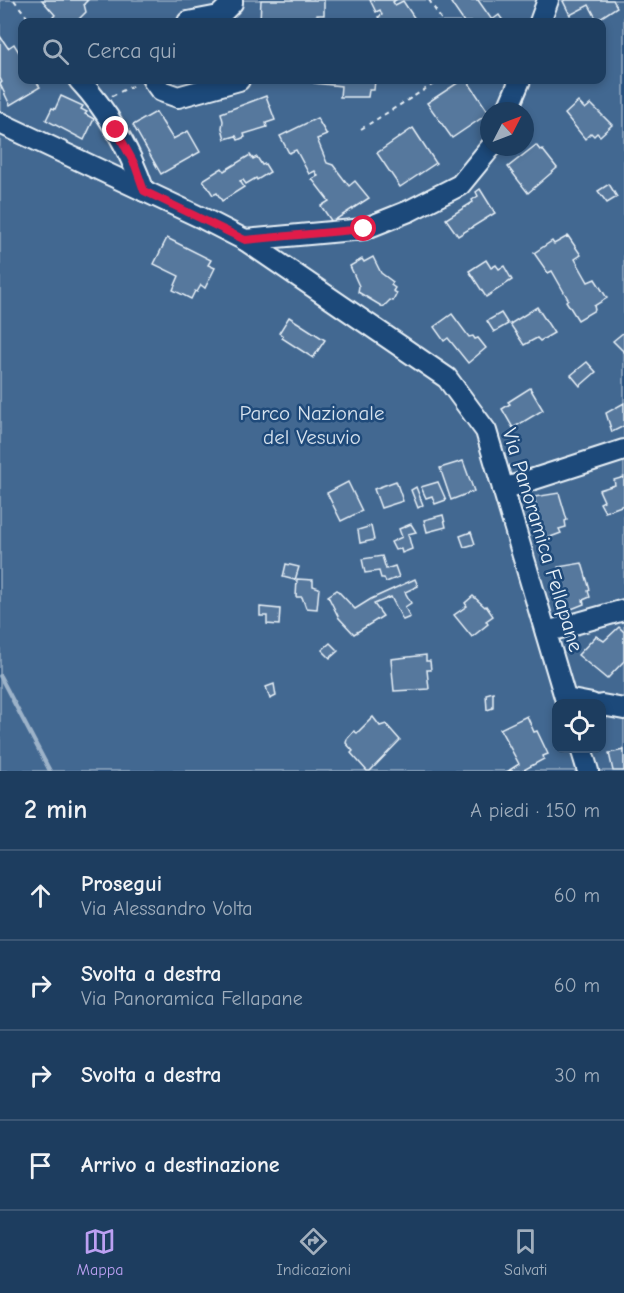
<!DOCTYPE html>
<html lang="it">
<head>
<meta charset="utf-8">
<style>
	body { margin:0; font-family:"Comic Neue",sans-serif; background:#2a4868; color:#f1f3f6 }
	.controls { position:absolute; right:18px; bottom:18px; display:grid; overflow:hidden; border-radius:12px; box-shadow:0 3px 9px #0003 }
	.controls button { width:54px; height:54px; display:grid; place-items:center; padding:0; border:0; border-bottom:2px solid #3b5674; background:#1d3d5f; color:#f1f3f6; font:30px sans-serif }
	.compass { position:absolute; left:480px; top:102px; width:54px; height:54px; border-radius:50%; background:#1d3d5f; box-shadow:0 3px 9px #0003; rotate:48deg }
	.stop { position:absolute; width:18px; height:18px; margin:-14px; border:4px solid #e11d48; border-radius:50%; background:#fff }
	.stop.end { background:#e11d48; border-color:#fff; box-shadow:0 2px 6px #0008 }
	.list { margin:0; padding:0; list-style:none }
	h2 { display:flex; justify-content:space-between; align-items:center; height:78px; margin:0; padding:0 24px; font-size:26px }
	h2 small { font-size:20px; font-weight:400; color:#a0aebd }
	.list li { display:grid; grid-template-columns:39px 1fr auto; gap:18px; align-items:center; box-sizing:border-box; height:90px; padding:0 24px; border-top:2px solid #3b5674 }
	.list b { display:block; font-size:22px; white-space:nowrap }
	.list p { margin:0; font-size:20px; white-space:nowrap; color:#a0aebd }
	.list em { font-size:20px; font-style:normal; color:#a0aebd }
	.icon { flex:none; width:33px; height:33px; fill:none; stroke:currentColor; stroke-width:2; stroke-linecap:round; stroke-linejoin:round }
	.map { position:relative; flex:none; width:624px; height:771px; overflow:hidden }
	.search { position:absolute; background:#1d3d5f; box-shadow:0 3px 9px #0003; left:18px; right:18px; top:18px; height:66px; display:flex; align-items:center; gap:15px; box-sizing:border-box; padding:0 21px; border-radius:12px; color:#a0aebd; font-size:22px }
	.sheet { height:438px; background:#1d3d5f }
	nav { display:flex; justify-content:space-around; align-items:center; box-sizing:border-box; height:84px; border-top:2px solid #3b5674; background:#1d3d5f; font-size:16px; color:#a0aebd }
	nav a { display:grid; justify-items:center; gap:3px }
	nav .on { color:#bca0f2 }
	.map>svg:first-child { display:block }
</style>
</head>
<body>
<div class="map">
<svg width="624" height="771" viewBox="0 0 624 771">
	<rect width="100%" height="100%" fill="#27517f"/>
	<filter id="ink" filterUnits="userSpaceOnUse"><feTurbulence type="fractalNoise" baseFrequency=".0167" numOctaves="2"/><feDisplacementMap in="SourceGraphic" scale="12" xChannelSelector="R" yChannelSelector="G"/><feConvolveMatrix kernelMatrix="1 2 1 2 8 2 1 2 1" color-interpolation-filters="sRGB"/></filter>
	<g filter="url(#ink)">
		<path fill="#436891" stroke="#96acc4" stroke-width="1.5" fill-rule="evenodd" d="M 0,0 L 624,0 L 624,771 L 0,771 ZM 22,22 L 602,22 L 602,80 L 22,80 ZM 489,111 L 525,111 L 525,147 L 489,147 ZM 556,704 L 602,704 L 602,748 L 556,748 Z"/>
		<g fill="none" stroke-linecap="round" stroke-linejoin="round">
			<path stroke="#9db3c9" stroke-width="4" d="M 0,676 L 50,771"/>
		</g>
		<g fill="#57789d" stroke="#e8f1f8" stroke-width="1.5">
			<path d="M 42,0 L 88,0 L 84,4 L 86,12 L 76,22 L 58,22 L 53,17 L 55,15 Z"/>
			<path d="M 261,0 L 324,0 L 324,15 L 317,15 L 314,18 L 298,17 L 298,22 L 260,22 Z"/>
			<path d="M 370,0 L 396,0 L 393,2 L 395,5 L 403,1 L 417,22 L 382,22 L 378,17 L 382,15 L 380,10 L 376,12 Z"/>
			<path d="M 455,0 L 478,0 L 492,20 L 499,15 L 504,22 L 464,22 L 451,3 Z"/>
			<path d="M 565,0 L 613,0 L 617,7 L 597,20 L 589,5 L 570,15 L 563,1 Z"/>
			<path d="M 0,36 L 8,48 L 14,44 L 22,57 L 22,80 L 35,80 L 40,87 L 10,105 L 0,84 L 2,82 L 0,78 Z"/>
			<path d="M 314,80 L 375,80 L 374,90 L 369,90 L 368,97 L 340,97 L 341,86 L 314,83 Z"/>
			<path d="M 462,80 L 467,80 L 489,113 L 452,138 L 427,103 Z"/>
			<path d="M 61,96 L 83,106 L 81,109 L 87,112 L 85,114 L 94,119 L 84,140 L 46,120 L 52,108 L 55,109 Z"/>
			<path d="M 266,96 L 275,120 L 266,123 L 267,127 L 244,134 L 245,137 L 238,140 L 236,136 L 225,139 L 222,128 L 223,121 L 221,113 Z"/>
			<path d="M 578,102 L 585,109 L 591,104 L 612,125 L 600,136 L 597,133 L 594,136 L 591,133 L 585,139 L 565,114 Z"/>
			<path d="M 156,112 L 173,139 L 188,131 L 200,152 L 161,174 L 133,125 Z"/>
			<path d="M 317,118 L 327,135 L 317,139 L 327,163 L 333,165 L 349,186 L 355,181 L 369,198 L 332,222 L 321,206 L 329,201 L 312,179 L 318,176 L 315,171 L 309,174 L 296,150 L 289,153 L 280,136 Z"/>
			<path d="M 413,128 L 436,163 L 400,187 L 377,153 Z"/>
			<path d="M 536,145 L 540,150 L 542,149 L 557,168 L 528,193 L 508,167 Z"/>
			<path d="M 250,155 L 253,159 L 257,157 L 262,165 L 265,164 L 270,172 L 257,180 L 256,178 L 246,184 L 243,180 L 240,181 L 244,187 L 222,201 L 217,193 L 213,195 L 203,180 L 222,168 L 224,171 Z"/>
			<path d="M 609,184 L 617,197 L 607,203 L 598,191 Z"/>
			<path d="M 480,189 L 495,213 L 458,236 L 446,219 L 473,202 L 472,200 L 478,196 L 476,192 Z"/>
			<path d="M 568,236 L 581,255 L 575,259 L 588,282 L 595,279 L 607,298 L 594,306 L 595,310 L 578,320 L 566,301 L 568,299 L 552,271 L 548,273 L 534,253 L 552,241 L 554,244 Z"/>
			<path d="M 167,238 L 211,260 L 208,265 L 215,268 L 205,288 L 201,285 L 197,292 L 195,291 L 191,299 L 173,290 L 179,276 L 154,264 Z"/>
			<path d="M 373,257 L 381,273 L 393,282 L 391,285 L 395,288 L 393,291 L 397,293 L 393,301 L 390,300 L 383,307 L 358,292 L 359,286 L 350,266 L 362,259 L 364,262 Z"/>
			<path d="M 486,260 L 491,268 L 496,265 L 499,269 L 504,266 L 512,280 L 486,297 L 469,271 Z"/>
			<path d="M 537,307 L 554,333 L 540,341 L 537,338 L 524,345 L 510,324 Z"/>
			<path d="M 501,313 L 508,324 L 494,332 L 487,321 Z"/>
			<path d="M 452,314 L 469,337 L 473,336 L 475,339 L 478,338 L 486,348 L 468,363 L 448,338 L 444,341 L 434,327 Z"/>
			<path d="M 289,317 L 325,340 L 313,358 L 282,338 L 283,336 L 279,333 Z"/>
			<path d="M 624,332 L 624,352 L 613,341 Z"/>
			<path d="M 587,362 L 596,372 L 580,386 L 571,375 Z"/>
			<path d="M 530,388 L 543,410 L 513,428 L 502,409 L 510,404 L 508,402 Z"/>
			<path d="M 624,403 L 624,426 L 612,432 L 606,413 Z"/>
			<path d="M 463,461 L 474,491 L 451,500 L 440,468 Z"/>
			<path d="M 624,477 L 624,505 L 605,512 L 600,503 L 604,501 L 599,490 L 615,485 L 614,480 Z"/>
			<path d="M 396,481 L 403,501 L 381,508 L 374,489 Z"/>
			<path d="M 348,482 L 362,511 L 341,521 L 327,493 Z"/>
			<path d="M 438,482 L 446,500 L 435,504 L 432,496 L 426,498 L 421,487 Z"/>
			<path d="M 416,487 L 423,505 L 418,508 L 411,490 Z"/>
			<path d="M 559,493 L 567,520 L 565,521 L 566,527 L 559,529 L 561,533 L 545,539 L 534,497 Z"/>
			<path d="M 443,515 L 446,527 L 427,532 L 424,520 Z"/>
			<path d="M 411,524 L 416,532 L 408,534 L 412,549 L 402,553 L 401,549 L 395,550 L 391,542 L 402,537 L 399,529 Z"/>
			<path d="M 371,526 L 374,540 L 360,543 L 358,530 Z"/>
			<path d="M 471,532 L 475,544 L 464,547 L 460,536 Z"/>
			<path d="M 382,556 L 386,569 L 395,566 L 399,577 L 386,582 L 384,578 L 381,578 L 379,571 L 365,573 L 362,559 Z"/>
			<path d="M 582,563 L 590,590 L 588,591 L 590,597 L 583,600 L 584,604 L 569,610 L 558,567 Z"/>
			<path d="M 286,564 L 299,567 L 295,580 L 283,577 Z"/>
			<path d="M 297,579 L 313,580 L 313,586 L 319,588 L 317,609 L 306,608 L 302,597 L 296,597 Z"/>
			<path d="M 415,579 L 418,586 L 405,592 L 411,603 L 405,607 L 410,617 L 403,620 L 391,597 L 374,604 L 383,616 L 354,634 L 339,618 L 328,596 L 337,590 L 355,609 L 371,599 Z"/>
			<path d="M 473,596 L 485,607 L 486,606 L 493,616 L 486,621 L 488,624 L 472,637 L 454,615 L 467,606 L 465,603 Z"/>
			<path d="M 260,607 L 280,609 L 279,625 L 267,624 L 267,616 L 260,616 Z"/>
			<path d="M 619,627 L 624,632 L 624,661 L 607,679 L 578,655 L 596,636 L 604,641 Z"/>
			<path d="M 330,643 L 338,651 L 330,658 L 322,650 Z"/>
			<path d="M 426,655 L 426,661 L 430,661 L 431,670 L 427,670 L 429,689 L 394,691 L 391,659 Z"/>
			<path d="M 274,684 L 276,696 L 270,699 L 266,687 Z"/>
			<path d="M 493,692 L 493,708 L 487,710 L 486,694 Z"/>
			<path d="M 527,716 L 534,732 L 537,731 L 548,754 L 543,756 L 544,759 L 522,771 L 508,771 L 519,764 L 500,729 Z"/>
			<path d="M 373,717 L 380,726 L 386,724 L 400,740 L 370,771 L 367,771 L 351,753 L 353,751 L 346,743 L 347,739 L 354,731 L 357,733 Z"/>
			<path d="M 624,750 L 624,771 L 613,771 L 609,753 Z"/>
		</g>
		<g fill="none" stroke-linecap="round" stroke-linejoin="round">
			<defs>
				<g id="minor">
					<path d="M 188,22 L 219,16 L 232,3 L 232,0"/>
					<path d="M 540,22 L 548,0"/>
					<path d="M 79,80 C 108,111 130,151 144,191"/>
					<path d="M 153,80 L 161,91 L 178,97 L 239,80"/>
					<path d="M 507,111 L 520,80"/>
					<path d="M 0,123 L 204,219 L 245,240 L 447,378 L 486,431 L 567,704"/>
					<path d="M 245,240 L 364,229 L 409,211 L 460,185 L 491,147"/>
					<path d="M 503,489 L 624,450"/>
					<path d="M 546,632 L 624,610"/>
					<path d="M 566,699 L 592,704"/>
					<path d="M 602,705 L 624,709"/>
					<path d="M 581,748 L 588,771"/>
				</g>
			</defs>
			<use href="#minor" stroke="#e8f1f8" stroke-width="24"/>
			<g stroke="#e8f1f8" stroke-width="2" stroke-dasharray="4.5 4.5" stroke-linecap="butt">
				<path d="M 14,0 L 31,22"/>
				<path d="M 429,0 L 443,22"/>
				<path d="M 112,96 L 136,84"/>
				<path d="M 361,129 L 440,80"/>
			</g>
			<use href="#minor" stroke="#1f4a7a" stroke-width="20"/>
		</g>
	</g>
	<g fill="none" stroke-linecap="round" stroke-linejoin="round" filter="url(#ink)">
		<path stroke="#e11d48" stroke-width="8" d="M 116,130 L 135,165 L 144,191 L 245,240 L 364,229"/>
	</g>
	<g text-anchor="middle" stroke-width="5" stroke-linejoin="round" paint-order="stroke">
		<g font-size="21" fill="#d8e3ee" stroke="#1f4a7a">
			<text x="312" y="420">Parco Nazionale<tspan x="312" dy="24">del Vesuvio</tspan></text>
		</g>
		<g font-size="21" fill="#e8f1f8" stroke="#1f4a7a">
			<text transform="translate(543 540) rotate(73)" y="7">Via Panoramica Fellapane</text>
		</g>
	</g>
</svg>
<div class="controls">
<button><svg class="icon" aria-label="locate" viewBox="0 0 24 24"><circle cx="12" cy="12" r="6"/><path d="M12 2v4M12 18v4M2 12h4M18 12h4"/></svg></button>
</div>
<svg class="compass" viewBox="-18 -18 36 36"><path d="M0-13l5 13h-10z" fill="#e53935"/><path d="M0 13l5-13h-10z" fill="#a0aebd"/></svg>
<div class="stop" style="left:364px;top:229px"></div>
<div class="stop end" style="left:116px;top:130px"></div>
<div class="search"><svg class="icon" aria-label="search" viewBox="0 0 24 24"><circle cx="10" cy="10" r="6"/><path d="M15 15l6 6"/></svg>Cerca qui</div>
</div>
<section class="sheet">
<h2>2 min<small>A piedi · 150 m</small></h2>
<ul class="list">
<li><svg class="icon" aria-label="ahead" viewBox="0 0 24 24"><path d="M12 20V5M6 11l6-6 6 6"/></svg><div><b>Prosegui</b><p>Via Alessandro Volta</p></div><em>60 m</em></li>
<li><svg class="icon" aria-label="right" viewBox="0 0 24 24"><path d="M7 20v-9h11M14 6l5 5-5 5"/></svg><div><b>Svolta a destra</b><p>Via Panoramica Fellapane</p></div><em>60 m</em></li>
<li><svg class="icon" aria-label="right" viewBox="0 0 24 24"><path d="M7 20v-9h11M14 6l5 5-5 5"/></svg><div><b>Svolta a destra</b></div><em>30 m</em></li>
<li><svg class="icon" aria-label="arrive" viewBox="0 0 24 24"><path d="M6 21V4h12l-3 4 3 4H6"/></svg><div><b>Arrivo a destinazione</b></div></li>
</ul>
</section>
<nav>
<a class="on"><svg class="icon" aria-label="map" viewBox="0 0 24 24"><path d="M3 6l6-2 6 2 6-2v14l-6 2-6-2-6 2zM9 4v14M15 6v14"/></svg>Mappa</a>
<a><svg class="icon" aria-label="directions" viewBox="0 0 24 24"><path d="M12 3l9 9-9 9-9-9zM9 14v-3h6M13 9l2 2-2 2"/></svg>Indicazioni</a>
<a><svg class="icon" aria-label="saved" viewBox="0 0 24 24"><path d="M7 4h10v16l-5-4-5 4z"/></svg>Salvati</a>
</nav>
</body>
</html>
